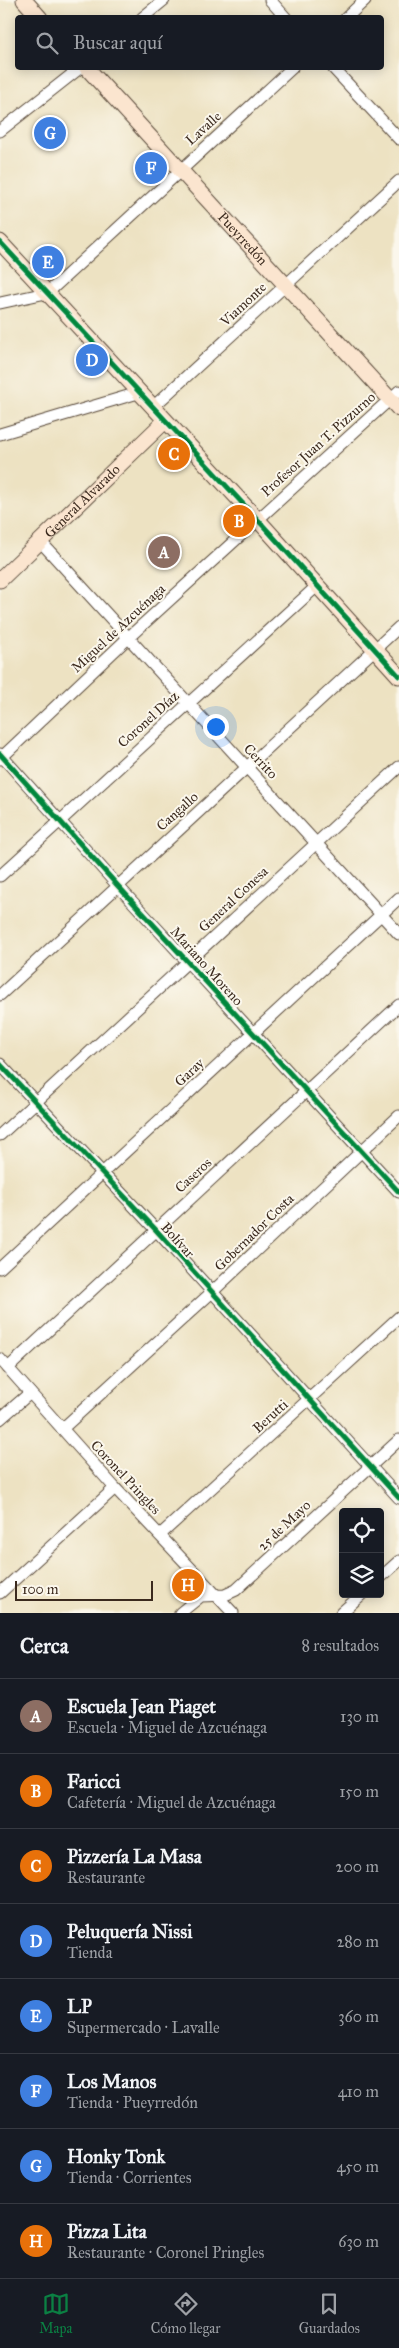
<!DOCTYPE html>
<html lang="es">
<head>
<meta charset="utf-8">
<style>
	body { margin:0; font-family:"IM FELL Great Primer",serif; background:#242831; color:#f1f3f6 }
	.controls { position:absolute; right:15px; bottom:15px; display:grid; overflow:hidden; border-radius:5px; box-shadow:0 2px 12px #0003 }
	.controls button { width:45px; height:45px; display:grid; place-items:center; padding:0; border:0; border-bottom:1px solid #363941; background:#171b24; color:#f1f3f6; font:25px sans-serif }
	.scale { position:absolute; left:15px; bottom:12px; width:138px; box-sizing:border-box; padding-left:5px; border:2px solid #3b2a1e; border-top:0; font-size:14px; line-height:18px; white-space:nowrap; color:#3b2a1e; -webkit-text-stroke:4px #fbf7ec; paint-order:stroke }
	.you { position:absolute; left:215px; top:726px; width:18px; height:18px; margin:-12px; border:4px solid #fff; border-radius:50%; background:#1a73e8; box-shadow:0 0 0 8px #1a73e833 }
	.badge { display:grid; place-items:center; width:32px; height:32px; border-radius:50%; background:#0b8043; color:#fff; font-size:16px; font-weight:700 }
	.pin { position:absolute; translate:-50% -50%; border:2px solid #fff; box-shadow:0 1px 5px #0006 }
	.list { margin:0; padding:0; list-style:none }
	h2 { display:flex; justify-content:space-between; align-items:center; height:65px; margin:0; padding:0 20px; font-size:21px }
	h2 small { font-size:16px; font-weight:400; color:#9ea1a6 }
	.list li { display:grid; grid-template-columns:32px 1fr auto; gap:15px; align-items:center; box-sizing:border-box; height:75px; padding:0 20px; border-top:1px solid #363941 }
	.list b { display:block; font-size:19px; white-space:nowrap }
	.list p { margin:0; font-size:16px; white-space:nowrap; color:#9ea1a6 }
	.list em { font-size:16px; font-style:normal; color:#9ea1a6 }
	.icon { flex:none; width:28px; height:28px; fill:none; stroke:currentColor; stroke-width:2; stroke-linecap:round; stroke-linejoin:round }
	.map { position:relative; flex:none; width:399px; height:1613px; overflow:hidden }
	.search { position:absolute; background:#171b24; box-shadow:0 2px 12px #0003; left:15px; right:15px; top:15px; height:55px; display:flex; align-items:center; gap:12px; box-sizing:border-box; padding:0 18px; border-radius:5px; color:#9ea1a6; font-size:19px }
	.sheet { height:665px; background:#171b24 }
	nav { display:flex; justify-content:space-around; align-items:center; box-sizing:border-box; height:70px; border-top:1px solid #363941; background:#171b24; font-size:14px; color:#9ea1a6 }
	nav a { display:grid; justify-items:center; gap:2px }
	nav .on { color:#0b8043 }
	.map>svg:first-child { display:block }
</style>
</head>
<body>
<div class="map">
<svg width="399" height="1613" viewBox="0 0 399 1613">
	<rect width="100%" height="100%" fill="#fbf7ec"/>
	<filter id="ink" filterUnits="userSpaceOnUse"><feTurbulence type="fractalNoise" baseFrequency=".02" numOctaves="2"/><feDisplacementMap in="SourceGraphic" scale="10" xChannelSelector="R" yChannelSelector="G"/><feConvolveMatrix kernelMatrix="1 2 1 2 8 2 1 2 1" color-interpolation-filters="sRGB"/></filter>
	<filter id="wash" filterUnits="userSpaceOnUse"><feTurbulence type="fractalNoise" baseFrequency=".0096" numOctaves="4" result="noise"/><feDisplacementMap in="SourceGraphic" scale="20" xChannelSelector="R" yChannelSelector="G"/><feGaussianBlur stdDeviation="1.12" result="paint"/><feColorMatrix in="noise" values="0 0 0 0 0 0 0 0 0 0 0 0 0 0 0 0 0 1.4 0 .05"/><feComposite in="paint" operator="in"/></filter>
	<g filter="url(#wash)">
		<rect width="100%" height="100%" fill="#ede2c2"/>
	</g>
	<g filter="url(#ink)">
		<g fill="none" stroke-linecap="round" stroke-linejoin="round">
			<defs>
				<g id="street">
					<path d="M 270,0 L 286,18"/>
					<path d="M 142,18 L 164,0"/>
					<path d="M 346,18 L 365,0"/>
					<path d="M 333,68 L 399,139"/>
					<path d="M 0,131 L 80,68"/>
					<path d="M 0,303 L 46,293 L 54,287 L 292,68"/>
					<path d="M 152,408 L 399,181"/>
					<path d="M 0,434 L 138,393"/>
					<path d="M 41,542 L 399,934"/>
					<path d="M 0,754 L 118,886 L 399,1192"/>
					<path d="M 0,759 L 128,638 L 399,391"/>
					<path d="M 0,876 L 317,586"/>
					<path d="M 0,995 L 399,627"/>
					<path d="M 0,1064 L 156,1230 L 399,1498"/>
					<path d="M 0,1135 L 399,767"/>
					<path d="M 0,1268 L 399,898"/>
					<path d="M 0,1359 L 115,1488 L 233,1613"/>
					<path d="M 8,1368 L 399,1005"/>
					<path d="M 0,1419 L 30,1393"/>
					<path d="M 62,1429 L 211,1293 L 399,1116"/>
					<path d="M 160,1535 L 399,1317"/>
					<path d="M 380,1578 L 399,1561"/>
					<path d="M 0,1593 L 115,1488"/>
					<path d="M 180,1613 L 201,1596 L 225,1595 L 236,1590 L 399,1440"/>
					<path d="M 341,1613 L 362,1594"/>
				</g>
				<g id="secondary">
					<path d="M 24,0 L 40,18"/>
					<path id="s1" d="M 87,68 L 399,409"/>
					<path d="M 0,242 L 258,520 L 399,676"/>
					<path id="s2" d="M 0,580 L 165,421"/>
				</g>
			</defs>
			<use href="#street" stroke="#564637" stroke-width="13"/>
			<use href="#secondary" stroke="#564637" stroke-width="17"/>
			<use href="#street" stroke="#fff" stroke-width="11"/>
			<use href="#secondary" stroke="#fbe5cf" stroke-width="15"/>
			<defs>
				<g id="cycleway">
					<path d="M 0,242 L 258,520 L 399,676"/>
					<path d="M 0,754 L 118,886 L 399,1192"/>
					<path d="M 0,1064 L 156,1230 L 399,1498"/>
				</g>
			</defs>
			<use href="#cycleway" stroke="#fbf7ec" stroke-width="8"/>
			<use href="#cycleway" stroke="#00873e" stroke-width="5"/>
		</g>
	</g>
	<g text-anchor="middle" stroke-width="4" stroke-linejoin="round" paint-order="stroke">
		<g font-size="14" fill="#3b2a1e" stroke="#fbf7ec">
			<text transform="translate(203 128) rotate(-42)" y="5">Lavalle</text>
			<text dy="5" stroke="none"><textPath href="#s1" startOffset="231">Pueyrredón</textPath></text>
			<text transform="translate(243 304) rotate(-43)" y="5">Viamonte</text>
			<text transform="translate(318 444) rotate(-42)" y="5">Profesor Juan T. Pizzurno</text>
			<text dy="5" stroke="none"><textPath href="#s2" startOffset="114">General Alvarado</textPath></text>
			<text transform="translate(118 628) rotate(-43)" y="5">Miguel de Azcuénaga</text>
			<text transform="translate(148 719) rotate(-42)" y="5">Coronel Díaz</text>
			<text transform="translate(261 761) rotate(47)" y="5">Cerrito</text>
			<text transform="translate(177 811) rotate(-42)" y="5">Cangallo</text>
			<text transform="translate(233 899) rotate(-43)" y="5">General Conesa</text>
			<text transform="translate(207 966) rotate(48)" y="5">Mariano Moreno</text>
			<text transform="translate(189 1072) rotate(-43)" y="5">Garay</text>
			<text transform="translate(193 1175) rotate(-43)" y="5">Caseros</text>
			<text transform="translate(254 1232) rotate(-44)" y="5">Gobernador Costa</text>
			<text transform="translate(178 1240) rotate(48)" y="5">Bolívar</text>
			<text transform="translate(270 1416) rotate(-42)" y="5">Berutti</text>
			<text transform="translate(126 1477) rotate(47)" y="5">Coronel Pringles</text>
			<text transform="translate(284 1525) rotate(-43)" y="5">25 de Mayo</text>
		</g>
	</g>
</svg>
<div class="controls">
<button><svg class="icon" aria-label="locate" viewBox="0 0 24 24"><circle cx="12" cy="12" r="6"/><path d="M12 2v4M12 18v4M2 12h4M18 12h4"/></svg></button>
<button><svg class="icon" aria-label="layers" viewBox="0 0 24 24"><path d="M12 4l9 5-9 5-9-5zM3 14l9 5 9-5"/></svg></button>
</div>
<div class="scale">100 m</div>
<div class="you"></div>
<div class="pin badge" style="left:164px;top:552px;background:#8d6e63">A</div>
<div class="pin badge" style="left:239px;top:521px;background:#e8710a">B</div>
<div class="pin badge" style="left:174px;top:454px;background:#e8710a">C</div>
<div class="pin badge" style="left:92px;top:360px;background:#3f7fe0">D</div>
<div class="pin badge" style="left:48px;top:262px;background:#3f7fe0">E</div>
<div class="pin badge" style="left:151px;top:168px;background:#3f7fe0">F</div>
<div class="pin badge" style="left:50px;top:133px;background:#3f7fe0">G</div>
<div class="pin badge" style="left:188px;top:1585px;background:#e8710a">H</div>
<div class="search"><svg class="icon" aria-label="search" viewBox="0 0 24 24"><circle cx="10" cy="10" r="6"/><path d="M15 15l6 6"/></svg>Buscar aquí</div>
</div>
<section class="sheet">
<h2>Cerca<small>8 resultados</small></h2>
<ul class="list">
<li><span class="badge" style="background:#8d6e63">A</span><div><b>Escuela Jean Piaget</b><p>Escuela · Miguel de Azcuénaga</p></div><em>130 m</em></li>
<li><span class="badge" style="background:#e8710a">B</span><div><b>Faricci</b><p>Cafetería · Miguel de Azcuénaga</p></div><em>150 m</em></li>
<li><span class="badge" style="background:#e8710a">C</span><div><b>Pizzería La Masa</b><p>Restaurante</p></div><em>200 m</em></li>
<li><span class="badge" style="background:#3f7fe0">D</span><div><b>Peluquería Nissi</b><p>Tienda</p></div><em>280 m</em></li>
<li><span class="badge" style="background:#3f7fe0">E</span><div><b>LP</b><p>Supermercado · Lavalle</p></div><em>360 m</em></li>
<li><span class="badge" style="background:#3f7fe0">F</span><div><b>Los Manos</b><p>Tienda · Pueyrredón</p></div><em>410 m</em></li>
<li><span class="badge" style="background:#3f7fe0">G</span><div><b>Honky Tonk</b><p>Tienda · Corrientes</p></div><em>450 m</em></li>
<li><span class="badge" style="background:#e8710a">H</span><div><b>Pizza Lita</b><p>Restaurante · Coronel Pringles</p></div><em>630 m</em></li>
</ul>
</section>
<nav>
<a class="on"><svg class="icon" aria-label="map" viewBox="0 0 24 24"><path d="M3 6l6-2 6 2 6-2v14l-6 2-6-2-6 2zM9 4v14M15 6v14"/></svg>Mapa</a>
<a><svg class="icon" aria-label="directions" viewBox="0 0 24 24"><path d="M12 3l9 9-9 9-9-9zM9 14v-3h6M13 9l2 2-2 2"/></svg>Cómo llegar</a>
<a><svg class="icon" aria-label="saved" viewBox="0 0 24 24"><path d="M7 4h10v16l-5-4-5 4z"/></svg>Guardados</a>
</nav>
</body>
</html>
